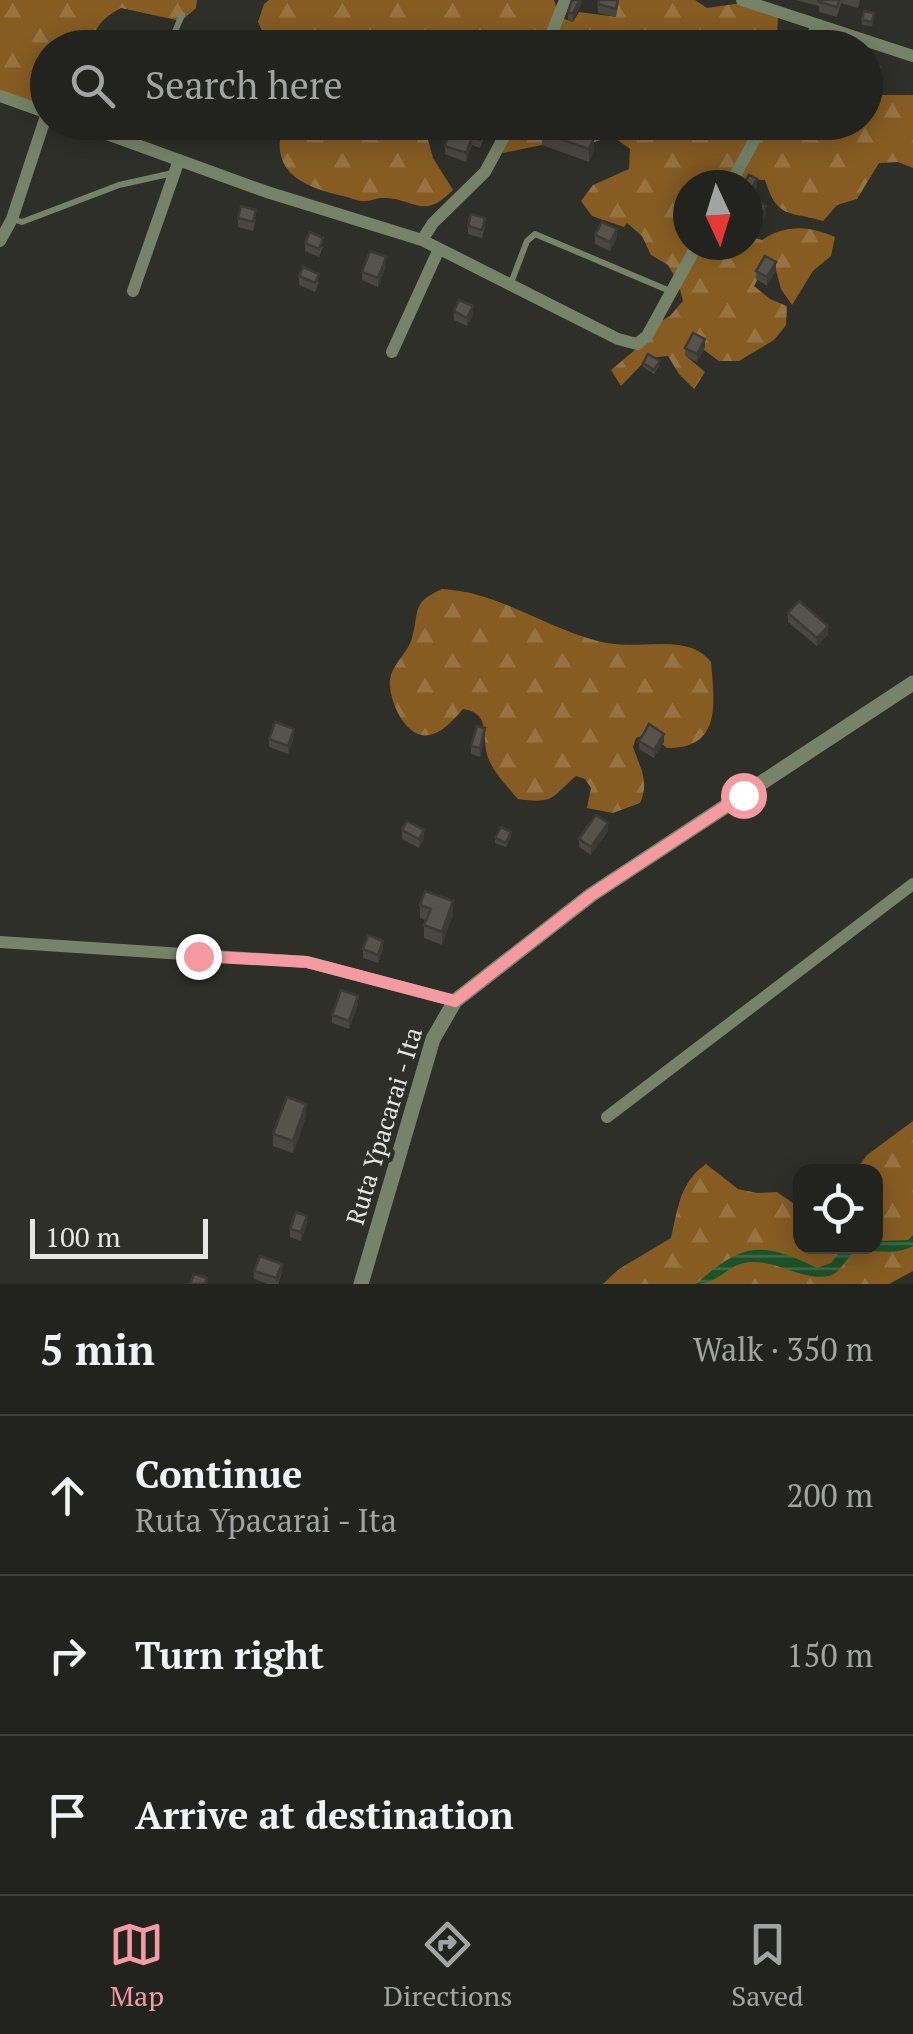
<!DOCTYPE html>
<html lang="en">
<head>
<meta charset="utf-8">
<style>
	body { margin:0; font-family:"PT Serif",serif; background:#2a2b27; color:#f1f3f6 }
	.controls { position:absolute; right:30px; bottom:30px; display:grid; overflow:hidden; border-radius:20px; box-shadow:0 5px 25px #0003 }
	.controls button { width:90px; height:90px; display:grid; place-items:center; padding:0; border:0; border-bottom:2px solid #3f403c; background:#22231e; color:#f1f3f6; font:50px sans-serif }
	.compass { position:absolute; left:673px; top:170px; width:90px; height:90px; border-radius:50%; background:#22231e; box-shadow:0 5px 25px #0003; rotate:176deg }
	.scale { position:absolute; left:30px; bottom:25px; width:178px; box-sizing:border-box; padding-left:10px; border:5px solid #e6e7e3; border-top:0; font-size:28px; line-height:35px; white-space:nowrap; color:#e6e7e3; -webkit-text-stroke:8px #2e2f28; paint-order:stroke }
	.stop { position:absolute; width:30px; height:30px; margin:-22px; border:8px solid #f49aa0; border-radius:50%; background:#fff }
	.stop.end { background:#f49aa0; border-color:#fff; box-shadow:0 2px 10px #0008 }
	.list { margin:0; padding:0; list-style:none }
	h2 { display:flex; justify-content:space-between; align-items:center; height:130px; margin:0; padding:0 40px; font-size:42px }
	h2 small { font-size:32px; font-weight:400; color:#a2a4a4 }
	.list li { display:grid; grid-template-columns:65px 1fr auto; gap:30px; align-items:center; box-sizing:border-box; height:160px; padding:0 40px; border-top:2px solid #3f403c }
	.list b { display:block; font-size:38px; white-space:nowrap }
	.list p { margin:0; font-size:32px; white-space:nowrap; color:#a2a4a4 }
	.list em { font-size:32px; font-style:normal; color:#a2a4a4 }
	.icon { flex:none; width:55px; height:55px; fill:none; stroke:currentColor; stroke-width:2; stroke-linecap:round; stroke-linejoin:round }
	.map { position:relative; flex:none; width:913px; height:1284px; overflow:hidden }
	.search { position:absolute; background:#22231e; box-shadow:0 5px 25px #0003; left:30px; right:30px; top:30px; height:110px; display:flex; align-items:center; gap:25px; box-sizing:border-box; padding:0 35px; border-radius:55px; color:#a2a4a4; font-size:38px }
	.sheet { height:610px; background:#22231e }
	nav { display:flex; justify-content:space-around; align-items:center; box-sizing:border-box; height:140px; border-top:2px solid #3f403c; background:#22231e; font-size:28px; color:#a2a4a4 }
	nav a { display:grid; justify-items:center; gap:5px }
	nav .on { color:#f49aa0 }
	.map>svg:first-child { display:block }
</style>
</head>
<body>
<div class="map">
<svg width="913" height="1284" viewBox="0 0 913 1284">
	<defs>
		<pattern id="forest-firs" width="22" height="20" patternUnits="userSpaceOnUse" patternTransform="scale(2.5)"><rect width="22" height="20" fill="#865c22"/><path d="M5 1l3.5 6h-7zM16 11l3.5 6h-7z" fill="#977342"/></pattern>
		<pattern id="water-rules" width="6" height="5" patternUnits="userSpaceOnUse" patternTransform="scale(2.5)"><rect width="6" height="5" fill="#1c5227"/><path d="M0 2.5h6" fill="none" stroke="#3d6b46"/></pattern>
	</defs>
	<rect width="100%" height="100%" fill="#2e2f28"/>
	<g fill="url(#forest-firs)">
		<path d="M 0,0 L 197,0 L 196,8 L 181,21 L 121,8 C 103,18 94,26 92,47 L 48,48 L 47,100 L 35,102 L 0,94 Z"/>
		<path d="M 269,0 L 554,0 L 559,17 L 573,22 L 579,12 L 616,17 L 602,0 L 695,0 L 707,8 L 748,2 L 778,17 L 777,36 L 763,48 L 310,47 L 307,38 L 288,34 L 267,41 L 258,22 L 264,4 Z"/>
		<path d="M 866,95 L 913,95 L 913,168 L 898,162 L 879,163 L 857,199 L 837,205 L 823,221 C 789,211 777,219 765,180 L 739,179 L 735,185 L 688,185 L 688,245 L 748,245 L 748,236 L 762,240 C 787,224 808,226 835,237 L 831,256 L 813,271 L 792,305 L 781,289 L 776,270 L 766,264 L 754,286 L 770,299 L 787,306 L 786,325 L 774,340 L 739,361 L 719,361 L 693,342 L 686,356 L 705,372 L 694,389 L 679,374 L 668,356 L 648,358 L 621,386 L 611,370 L 642,344 L 652,326 L 670,316 L 683,301 L 678,282 L 668,265 L 651,255 L 642,236 L 627,223 L 624,227 L 592,216 L 581,201 L 593,185 L 629,169 L 630,149 L 612,136 L 575,149 L 542,145 L 503,153 L 486,123 L 866,122 Z"/>
		<path d="M 284,123 L 478,123 L 468,131 L 428,140 L 433,158 L 453,190 C 421,222 416,197 381,198 C 376,198 371,201 366,201 C 358,202 350,197 343,196 C 303,187 267,171 284,123 Z"/>
		<path d="M 442,589 C 504,592 554,635 614,644 C 644,648 690,634 711,662 C 714,701 723,749 667,748 L 649,733 L 636,738 L 633,747 C 640,768 650,781 640,803 L 613,813 L 587,808 L 591,788 L 585,779 L 576,776 C 551,798 554,804 518,799 C 508,787 495,774 489,760 C 480,739 493,713 463,709 C 455,718 445,730 433,734 C 407,744 388,700 390,680 C 392,664 408,653 412,638 C 420,609 411,603 442,589 Z"/>
		<path d="M 913,1121 L 913,1271 L 889,1284 L 603,1284 L 619,1269 L 671,1238 C 678,1208 680,1182 706,1164 L 738,1189 L 757,1193 L 777,1192 L 800,1208 L 800,1246 L 876,1246 L 876,1172 L 855,1171 L 867,1155 Z"/>
	</g>
	<path fill="url(#water-rules)" d="M 913,1235 L 913,1246 C 895,1256 876,1250 856,1250 C 846,1257 842,1272 829,1276 C 803,1281 778,1261 752,1262 C 727,1263 720,1284 696,1284 C 743,1242 762,1241 817,1268 L 831,1263 L 843,1247 L 876,1246 L 876,1241 L 908,1240 Z"/>
	<g fill="none" stroke-linecap="round" stroke-linejoin="round">
		<g stroke="#768369" stroke-width="6">
			<path d="M 168,48 L 182,15"/>
			<path d="M 127,140 L 134,122"/>
			<path d="M 12,219 L 22,222 L 119,185 L 173,173"/>
			<path d="M 511,283 L 527,241 L 535,234 L 670,291"/>
		</g>
		<g stroke="#768369" stroke-width="12">
			<path d="M 742,0 L 913,56"/>
			<path d="M 546,48 L 565,0"/>
			<path d="M 805,48 L 818,25"/>
			<path d="M 0,96 L 48,113"/>
			<path d="M 74,122 L 267,192 L 422,240 L 618,339 L 637,344 L 647,336 L 697,245"/>
			<path d="M 730,185 L 764,122"/>
			<path d="M 422,240 L 433,223 L 485,172 L 512,122"/>
			<path d="M 0,241 L 12,219 L 47,113"/>
			<path d="M 133,291 L 179,160"/>
			<path d="M 392,352 L 439,249"/>
			<path d="M 0,942 L 307,962 L 455,1001"/>
			<path d="M 607,1117 L 913,884"/>
		</g>
		<path stroke="#768369" stroke-width="15" d="M 361,1284 L 433,1039 L 455,1001 L 591,895 L 913,683"/>
	</g>
	<g fill="#4a4742">
		<path d="M 582,0 L 573,22 L 568,20 L 568,12 Z"/>
		<path d="M 619,0 L 616,17 L 598,13 L 598,4 Z"/>
		<path d="M 795,0 L 860,0 L 858,8 L 841,3 L 837,17 L 819,12 L 819,6 Z"/>
		<path d="M 874,17 L 872,26 L 862,25 L 862,20 Z"/>
		<path d="M 480,122 L 479,126 L 484,137 L 480,148 L 472,145 L 466,162 L 445,154 L 445,146 L 462,138 Z"/>
		<path d="M 542,133 L 594,150 L 589,162 L 542,145 Z"/>
		<path d="M 748,185 L 757,187 L 751,197 L 766,214 L 759,227 L 748,222 Z"/>
		<path d="M 688,188 L 688,215 L 678,209 L 678,200 Z"/>
		<path d="M 238,218 L 256,219 L 253,231 L 238,227 Z"/>
		<path d="M 468,226 L 485,226 L 482,238 L 468,234 Z"/>
		<path d="M 595,235 L 617,237 L 610,251 L 595,244 Z"/>
		<path d="M 305,243 L 323,247 L 319,257 L 305,251 Z"/>
		<path d="M 386,266 L 378,287 L 362,280 L 362,272 Z"/>
		<path d="M 776,270 L 767,286 L 756,279 L 756,271 Z"/>
		<path d="M 299,276 L 319,282 L 315,292 L 299,285 Z"/>
		<path d="M 454,311 L 473,314 L 467,326 L 454,320 Z"/>
		<path d="M 705,347 L 697,362 L 685,356 L 685,348 Z"/>
		<path d="M 643,363 L 660,365 L 654,374 L 643,367 Z"/>
		<path d="M 788,613 L 828,634 L 817,646 L 788,622 Z"/>
		<path d="M 294,737 L 288,754 L 269,747 L 269,739 Z"/>
		<path d="M 485,737 L 480,757 L 471,754 L 471,746 Z"/>
		<path d="M 639,741 L 664,742 L 654,758 L 639,749 Z"/>
		<path d="M 402,830 L 424,838 L 419,848 L 402,839 Z"/>
		<path d="M 608,831 L 591,855 L 579,847 L 579,839 Z"/>
		<path d="M 511,836 L 506,847 L 495,843 L 495,838 Z"/>
		<path d="M 420,905 L 453,914 L 442,945 L 424,938 L 424,925 L 426,920 L 420,918 Z"/>
		<path d="M 363,949 L 383,949 L 378,963 L 363,958 Z"/>
		<path d="M 358,1004 L 349,1029 L 332,1023 L 332,1015 Z"/>
		<path d="M 306,1117 L 293,1153 L 273,1146 L 273,1134 Z"/>
		<path d="M 307,1224 L 301,1241 L 290,1237 L 290,1229 Z"/>
		<path d="M 254,1271 L 282,1272 L 278,1284 L 268,1284 L 254,1279 Z"/>
	</g>
	<g fill="#3c3a36">
		<path d="M 579,0 L 582,0 L 582,2 L 573,22 L 573,14 Z"/>
		<path d="M 472,137 L 472,145 L 466,162 L 466,153 Z"/>
		<path d="M 594,137 L 594,150 L 589,162 L 589,149 Z"/>
		<path d="M 757,179 L 757,187 L 748,203 L 748,195 Z"/>
		<path d="M 766,206 L 766,214 L 759,227 L 759,219 Z"/>
		<path d="M 617,229 L 617,237 L 610,251 L 610,242 Z"/>
		<path d="M 386,257 L 386,266 L 378,287 L 378,278 Z"/>
		<path d="M 776,262 L 776,270 L 767,286 L 767,277 Z"/>
		<path d="M 473,306 L 473,314 L 467,326 L 467,318 Z"/>
		<path d="M 705,339 L 705,347 L 697,362 L 697,354 Z"/>
		<path d="M 828,626 L 828,634 L 817,646 L 817,638 Z"/>
		<path d="M 485,728 L 485,737 L 480,757 L 480,748 Z"/>
		<path d="M 294,729 L 294,737 L 288,754 L 288,746 Z"/>
		<path d="M 664,734 L 664,742 L 654,758 L 654,750 Z"/>
		<path d="M 608,823 L 608,831 L 591,855 L 591,847 Z"/>
		<path d="M 424,830 L 424,838 L 419,848 L 419,839 Z"/>
		<path d="M 453,901 L 453,914 L 442,945 L 442,932 Z"/>
		<path d="M 383,941 L 383,949 L 378,963 L 378,955 Z"/>
		<path d="M 358,996 L 358,1004 L 349,1029 L 349,1021 Z"/>
		<path d="M 306,1104 L 306,1117 L 293,1153 L 293,1141 Z"/>
		<path d="M 307,1216 L 307,1224 L 301,1241 L 301,1232 Z"/>
		<path d="M 282,1264 L 282,1272 L 276,1284 L 276,1278 Z"/>
	</g>
	<g fill="#56534d" stroke="#3c3a36" stroke-width="2.5">
		<path d="M 572,0 L 579,0 L 573,14 L 568,12 Z"/>
		<path d="M 599,0 L 618,0 L 616,9 L 598,4 Z"/>
		<path d="M 819,0 L 839,0 L 837,7 L 819,2 Z"/>
		<path d="M 864,11 L 874,13 L 872,22 L 862,20 Z"/>
		<path d="M 871,62 L 881,67 L 874,79 L 866,74 Z"/>
		<path d="M 468,122 L 477,122 L 476,125 L 484,129 L 480,140 L 472,137 L 466,153 L 445,146 L 449,134 L 462,138 Z"/>
		<path d="M 545,122 L 552,122 L 594,137 L 589,149 L 542,133 Z"/>
		<path d="M 749,175 L 757,179 L 748,195 L 766,206 L 759,219 L 748,214 L 748,185 L 743,185 Z"/>
		<path d="M 686,187 L 688,188 L 688,206 L 678,200 Z"/>
		<path d="M 241,206 L 256,210 L 253,222 L 238,218 Z"/>
		<path d="M 471,214 L 485,218 L 482,230 L 468,226 Z"/>
		<path d="M 602,222 L 617,229 L 610,242 L 595,235 Z"/>
		<path d="M 310,232 L 323,238 L 319,249 L 305,243 Z"/>
		<path d="M 709,245 L 720,245 L 717,253 L 708,249 Z"/>
		<path d="M 370,251 L 386,257 L 378,278 L 362,272 Z"/>
		<path d="M 765,256 L 776,262 L 767,277 L 756,271 Z"/>
		<path d="M 303,267 L 319,274 L 315,283 L 299,276 Z"/>
		<path d="M 459,300 L 473,306 L 467,318 L 454,311 Z"/>
		<path d="M 693,333 L 705,339 L 697,354 L 685,348 Z"/>
		<path d="M 648,354 L 660,361 L 654,370 L 643,363 Z"/>
		<path d="M 799,601 L 828,626 L 817,638 L 788,613 Z"/>
		<path d="M 275,722 L 294,729 L 288,746 L 269,739 Z"/>
		<path d="M 649,724 L 664,734 L 654,750 L 639,741 Z"/>
		<path d="M 477,726 L 485,728 L 480,748 L 471,746 Z"/>
		<path d="M 596,815 L 608,823 L 591,847 L 579,839 Z"/>
		<path d="M 407,821 L 424,830 L 419,839 L 402,830 Z"/>
		<path d="M 501,827 L 511,832 L 506,843 L 495,838 Z"/>
		<path d="M 425,891 L 453,901 L 442,932 L 424,925 L 431,909 L 420,905 Z"/>
		<path d="M 368,935 L 383,941 L 378,955 L 363,949 Z"/>
		<path d="M 341,990 L 358,996 L 349,1021 L 332,1015 Z"/>
		<path d="M 287,1097 L 306,1104 L 293,1141 L 273,1134 Z"/>
		<path d="M 296,1212 L 307,1216 L 301,1232 L 290,1229 Z"/>
		<path d="M 260,1256 L 282,1264 L 276,1278 L 254,1271 Z"/>
		<path d="M 194,1274 L 207,1278 L 205,1284 L 190,1284 Z"/>
	</g>
	<g fill="none" stroke-linecap="round" stroke-linejoin="round">
		<path stroke="#f49aa0" stroke-width="12" d="M 198,956 L 307,962 L 455,1001 L 591,895 L 743,795"/>
	</g>
	<g text-anchor="middle" stroke-width="9" stroke-linejoin="round" paint-order="stroke">
		<g font-size="25" fill="#e6e7e3" stroke="#2e2f28">
			<text transform="translate(384 1126) rotate(-73)" y="9">Ruta Ypacarai - Ita</text>
		</g>
	</g>
</svg>
<div class="controls">
<button><svg class="icon" aria-label="locate" viewBox="0 0 24 24"><circle cx="12" cy="12" r="6"/><path d="M12 2v4M12 18v4M2 12h4M18 12h4"/></svg></button>
</div>
<svg class="compass" viewBox="-18 -18 36 36"><path d="M0-13l5 13h-10z" fill="#e53935"/><path d="M0 13l5-13h-10z" fill="#a2a4a4"/></svg>
<div class="scale">100 m</div>
<div class="stop" style="left:743px;top:795px"></div>
<div class="stop end" style="left:198px;top:956px"></div>
<div class="search"><svg class="icon" aria-label="search" viewBox="0 0 24 24"><circle cx="10" cy="10" r="6"/><path d="M15 15l6 6"/></svg>Search here</div>
</div>
<section class="sheet">
<h2>5 min<small>Walk · 350 m</small></h2>
<ul class="list">
<li><svg class="icon" aria-label="ahead" viewBox="0 0 24 24"><path d="M12 20V5M6 11l6-6 6 6"/></svg><div><b>Continue</b><p>Ruta Ypacarai - Ita</p></div><em>200 m</em></li>
<li><svg class="icon" aria-label="right" viewBox="0 0 24 24"><path d="M7 20v-9h11M14 6l5 5-5 5"/></svg><div><b>Turn right</b></div><em>150 m</em></li>
<li><svg class="icon" aria-label="arrive" viewBox="0 0 24 24"><path d="M6 21V4h12l-3 4 3 4H6"/></svg><div><b>Arrive at destination</b></div></li>
</ul>
</section>
<nav>
<a class="on"><svg class="icon" aria-label="map" viewBox="0 0 24 24"><path d="M3 6l6-2 6 2 6-2v14l-6 2-6-2-6 2zM9 4v14M15 6v14"/></svg>Map</a>
<a><svg class="icon" aria-label="directions" viewBox="0 0 24 24"><path d="M12 3l9 9-9 9-9-9zM9 14v-3h6M13 9l2 2-2 2"/></svg>Directions</a>
<a><svg class="icon" aria-label="saved" viewBox="0 0 24 24"><path d="M7 4h10v16l-5-4-5 4z"/></svg>Saved</a>
</nav>
</body>
</html>
